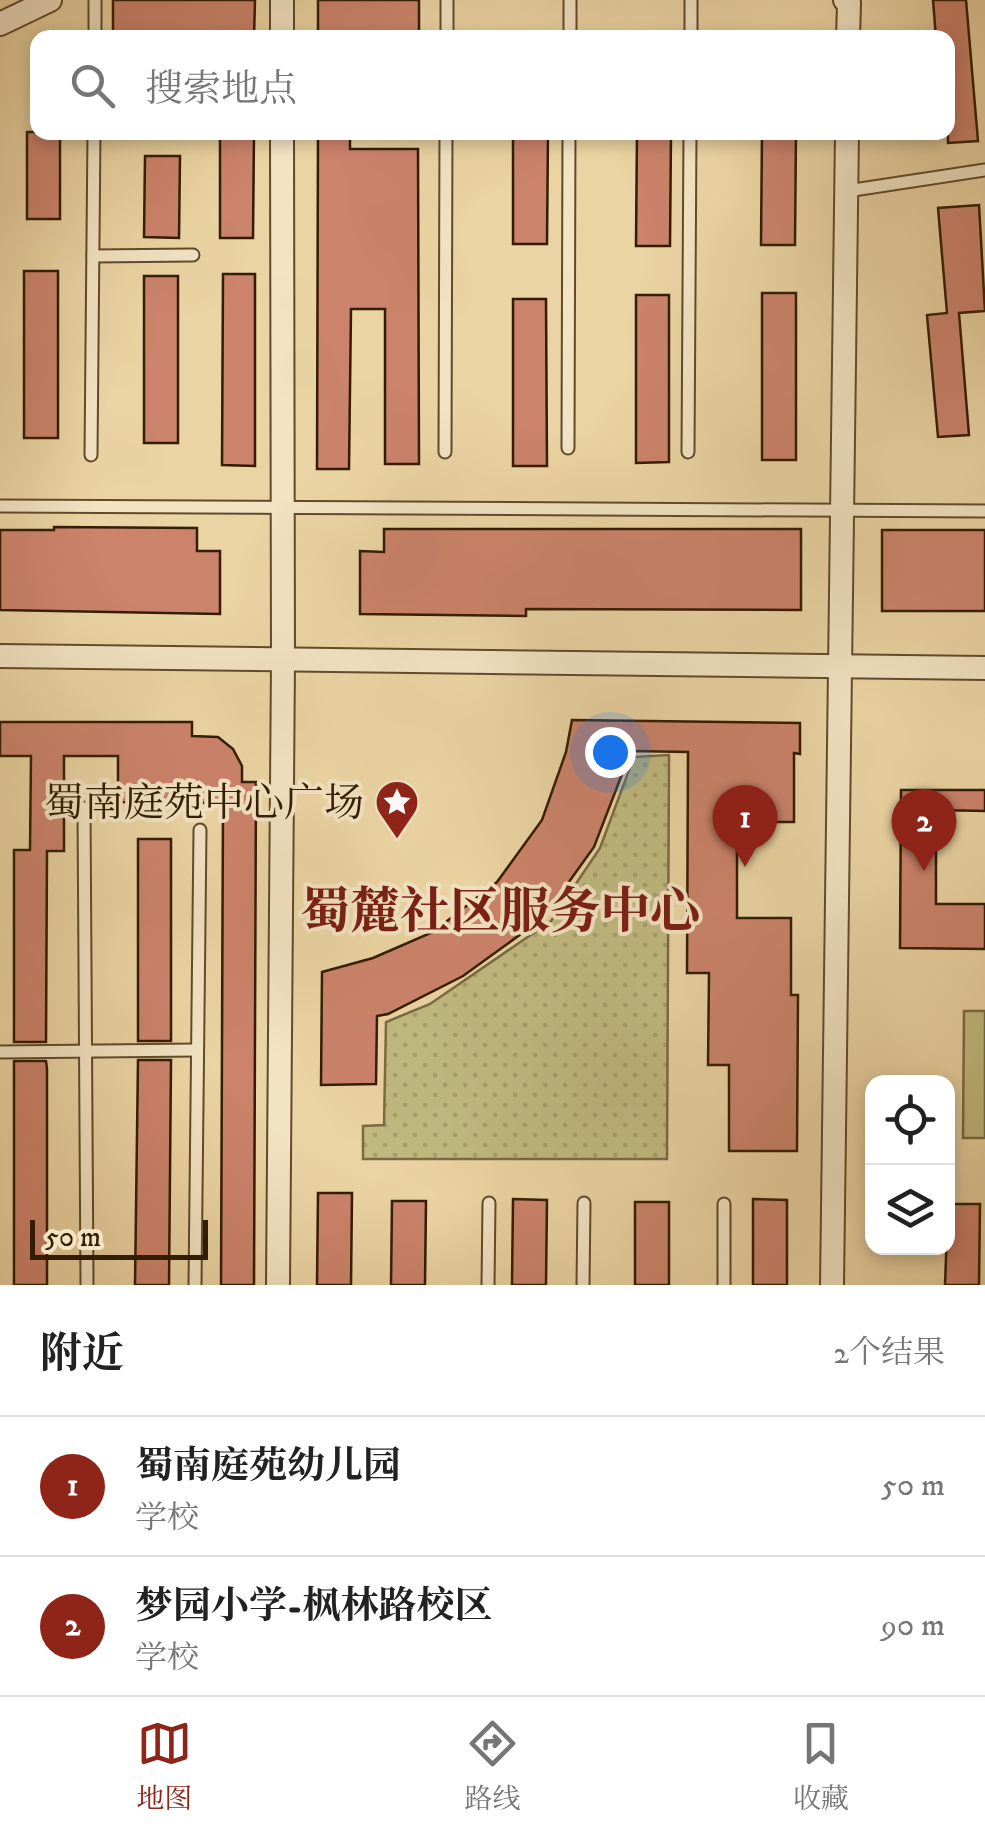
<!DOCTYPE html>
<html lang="zh">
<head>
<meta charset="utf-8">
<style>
	body { margin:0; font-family:"IM FELL DW Pica","Noto Serif SC",serif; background:#f2f2f2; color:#222 }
	.controls { position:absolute; right:30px; bottom:30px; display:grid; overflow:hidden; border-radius:20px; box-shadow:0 5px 15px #0003 }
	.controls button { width:90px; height:90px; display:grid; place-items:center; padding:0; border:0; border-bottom:2px solid #e0e0e0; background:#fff; color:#222; font:50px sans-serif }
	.scale { position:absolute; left:30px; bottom:25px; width:178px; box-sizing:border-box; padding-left:10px; border:5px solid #321c02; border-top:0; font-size:28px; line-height:35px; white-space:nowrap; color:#321c02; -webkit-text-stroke:8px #f2e3c3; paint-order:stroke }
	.you { position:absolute; left:610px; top:752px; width:35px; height:35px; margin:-25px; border:8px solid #fff; border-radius:50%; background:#1a73e8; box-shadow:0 0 0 15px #1a73e833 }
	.badge { display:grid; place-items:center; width:65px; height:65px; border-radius:50%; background:#8f2418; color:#fff; font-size:32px; font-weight:700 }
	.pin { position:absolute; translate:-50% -82px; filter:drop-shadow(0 2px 5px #0008) }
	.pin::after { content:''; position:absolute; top:52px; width:35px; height:30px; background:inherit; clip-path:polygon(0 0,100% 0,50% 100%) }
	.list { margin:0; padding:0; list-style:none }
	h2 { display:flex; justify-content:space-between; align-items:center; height:130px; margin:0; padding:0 40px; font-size:42px }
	h2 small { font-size:32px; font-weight:400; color:#767676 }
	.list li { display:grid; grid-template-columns:65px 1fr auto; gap:30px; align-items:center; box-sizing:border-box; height:140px; padding:0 40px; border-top:2px solid #e0e0e0 }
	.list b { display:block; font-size:38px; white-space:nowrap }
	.list p { margin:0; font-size:32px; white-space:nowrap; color:#767676 }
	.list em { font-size:32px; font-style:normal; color:#767676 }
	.icon { flex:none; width:55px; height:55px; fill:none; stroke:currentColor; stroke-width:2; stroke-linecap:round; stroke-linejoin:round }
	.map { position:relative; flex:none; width:985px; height:1285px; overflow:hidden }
	.search { position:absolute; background:#fff; box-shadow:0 5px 15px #0003; left:30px; right:30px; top:30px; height:110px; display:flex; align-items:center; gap:25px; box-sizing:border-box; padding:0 35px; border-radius:20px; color:#767676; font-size:38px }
	.sheet { height:410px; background:#fff }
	nav { display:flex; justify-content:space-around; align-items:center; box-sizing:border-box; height:140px; border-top:2px solid #e0e0e0; background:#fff; font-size:28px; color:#767676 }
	nav a { display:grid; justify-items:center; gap:5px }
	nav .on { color:#8f2418 }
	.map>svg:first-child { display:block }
</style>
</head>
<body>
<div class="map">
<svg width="985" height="1285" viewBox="0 0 985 1285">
	<defs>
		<pattern id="park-dots" width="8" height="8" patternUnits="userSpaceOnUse" patternTransform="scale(2.5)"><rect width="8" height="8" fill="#c0ba80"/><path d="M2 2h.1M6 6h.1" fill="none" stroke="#a59f6d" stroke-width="1.8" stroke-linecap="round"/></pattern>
	</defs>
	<rect width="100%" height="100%" fill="#ebd4a3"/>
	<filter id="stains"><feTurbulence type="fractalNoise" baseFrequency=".002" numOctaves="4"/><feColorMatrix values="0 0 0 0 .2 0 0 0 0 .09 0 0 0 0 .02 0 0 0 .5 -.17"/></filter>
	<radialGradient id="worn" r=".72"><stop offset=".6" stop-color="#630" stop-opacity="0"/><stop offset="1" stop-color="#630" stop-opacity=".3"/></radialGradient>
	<path fill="url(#park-dots)" stroke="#796b41" stroke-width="2.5" d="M 669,755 L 667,1159 L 363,1159 L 363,1126 L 384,1125 L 386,1022 L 430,1004 L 551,921 L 600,848 L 634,757 Z"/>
	<path fill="#c0ba80" stroke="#796b41" stroke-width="2.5" d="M 964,1011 L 985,1011 L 985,1138 L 963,1138 Z"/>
	<g fill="#cb836b" stroke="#321c02" stroke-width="2.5">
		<path d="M 113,0 L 255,0 L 254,38 L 113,38 Z"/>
		<rect x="318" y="0" width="101" height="38"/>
		<path d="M 933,0 L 966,0 L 978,141 L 948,143 L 948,38 L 936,38 Z"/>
		<rect x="27" y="132" width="33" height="87"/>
		<path d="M 220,132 L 254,132 L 253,238 L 220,238 Z"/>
		<path d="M 318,132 L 350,132 L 350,149 L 418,149 L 419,464 L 385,464 L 385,309 L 351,309 L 349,469 L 317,469 Z"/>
		<path d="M 513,132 L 548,132 L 547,244 L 513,244 Z"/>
		<path d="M 637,132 L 671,132 L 670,246 L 636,246 Z"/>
		<path d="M 762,132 L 796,132 L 795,245 L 761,245 Z"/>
		<path d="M 145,156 L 180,156 L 179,238 L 144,237 Z"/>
		<path d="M 979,205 L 985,311 L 959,313 L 969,435 L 938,437 L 927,315 L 947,313 L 938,208 Z"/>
		<rect x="24" y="271" width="34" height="167"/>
		<path d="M 223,274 L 255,274 L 255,466 L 222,465 Z"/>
		<rect x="144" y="276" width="34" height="167"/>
		<rect x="762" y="293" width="34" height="167"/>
		<path d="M 636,295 L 669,295 L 669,462 L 636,463 Z"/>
		<path d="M 513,299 L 546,299 L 547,466 L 513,466 Z"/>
		<path d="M 54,527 L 197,528 L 197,551 L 220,551 L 220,614 L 0,610 L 0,530 L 54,530 Z"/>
		<path d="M 384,529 L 801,529 L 801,610 L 526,609 L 526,616 L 360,614 L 360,551 L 384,552 Z"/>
		<rect x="882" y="530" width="103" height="81"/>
		<path d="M 572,720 L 800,723 L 800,754 L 794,753 L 794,822 L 737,822 L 737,918 L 791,918 L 791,995 L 798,995 L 797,1151 L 729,1151 L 729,1065 L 708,1065 L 709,973 L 687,973 L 688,752 L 631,751 L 594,847 L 543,918 L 463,976 L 388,1014 L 377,1016 L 376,1084 L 321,1085 L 322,972 L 373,958 L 433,932 L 497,882 L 542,820 L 566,752 Z"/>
		<path d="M 0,722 L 192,722 L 192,736 L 218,737 L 233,749 L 242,766 L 242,782 L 256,782 L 254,1285 L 221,1285 L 223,803 L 118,802 L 118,756 L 64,756 L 64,851 L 47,851 L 46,1042 L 14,1042 L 14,850 L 30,850 L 31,756 L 0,756 Z"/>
		<path d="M 901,790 L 985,790 L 985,811 L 936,810 L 936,904 L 985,904 L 985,949 L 900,948 Z"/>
		<rect x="138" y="839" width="33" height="202"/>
		<path d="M 138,1060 L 171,1060 L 169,1285 L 135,1285 Z"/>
		<path d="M 14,1061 L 46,1061 L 47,1069 L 47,1285 L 14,1285 Z"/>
		<path d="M 318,1193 L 352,1193 L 351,1285 L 317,1285 Z"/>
		<path d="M 513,1199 L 547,1200 L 546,1285 L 512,1285 Z"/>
		<path d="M 753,1199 L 787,1200 L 787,1285 L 753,1285 Z"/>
		<path d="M 392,1201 L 426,1201 L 425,1285 L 391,1285 Z"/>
		<rect x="635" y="1202" width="34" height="83"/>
		<path d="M 948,1204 L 980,1204 L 979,1285 L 945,1285 Z"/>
	</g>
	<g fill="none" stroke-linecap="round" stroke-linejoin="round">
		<defs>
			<g id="service">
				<path d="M 95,38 L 95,0"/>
				<path d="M 447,38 L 447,0"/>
				<path d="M 570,38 L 570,0"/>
				<path d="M 691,38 L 691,0"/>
				<path d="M 847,191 L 985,170"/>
				<path d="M 93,256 L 193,255"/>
				<path d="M 568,448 L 569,132"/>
				<path d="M 445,452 L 446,132"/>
				<path d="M 688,452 L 690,132"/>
				<path d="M 91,455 L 94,132"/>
				<path d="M 0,506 L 985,511"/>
				<path d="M 84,808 L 87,1285"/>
				<path d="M 0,1052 L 197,1050"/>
				<path d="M 195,1285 L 200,830"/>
				<path d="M 488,1285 L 489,1203"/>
				<path d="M 583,1285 L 584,1203"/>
				<path d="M 724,1285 L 724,1204"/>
			</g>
			<g id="minor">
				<path d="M 282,0 L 282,38"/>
				<path d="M 845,0 L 849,3 L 848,38"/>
				<path d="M 0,24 L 50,0"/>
				<path d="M 0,656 L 985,668"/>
				<path d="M 278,1285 L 283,661 L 282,132"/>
				<path d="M 832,1285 L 847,132"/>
			</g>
		</defs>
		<use href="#service" stroke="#604a2a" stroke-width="15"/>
		<use href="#minor" stroke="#604a2a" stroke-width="26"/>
		<use href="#service" stroke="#f2e3c3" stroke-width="11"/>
		<use href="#minor" stroke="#f2e3c3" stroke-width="22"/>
	</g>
	<defs>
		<symbol id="sight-pin" viewBox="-11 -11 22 30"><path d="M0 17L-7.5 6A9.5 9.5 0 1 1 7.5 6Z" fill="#8f2418" stroke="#f2e3c3"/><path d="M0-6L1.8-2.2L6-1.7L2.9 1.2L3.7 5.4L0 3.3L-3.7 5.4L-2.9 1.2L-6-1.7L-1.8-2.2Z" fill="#fff"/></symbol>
	</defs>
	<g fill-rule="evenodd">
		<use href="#sight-pin" x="372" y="777" width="50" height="68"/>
	</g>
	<g text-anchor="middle" stroke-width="8" stroke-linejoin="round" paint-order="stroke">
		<g font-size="40" fill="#321c02" stroke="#f2e3c3" text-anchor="end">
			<text x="364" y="816">蜀南庭苑中心广场</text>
		</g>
		<g font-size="50" font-weight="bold" fill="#7a1f14" stroke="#f2e3c3">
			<text x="500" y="928">蜀麓社区服务中心</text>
		</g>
	</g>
	<rect width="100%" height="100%" filter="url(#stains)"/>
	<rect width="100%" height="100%" fill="url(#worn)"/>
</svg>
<div class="controls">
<button><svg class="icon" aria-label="locate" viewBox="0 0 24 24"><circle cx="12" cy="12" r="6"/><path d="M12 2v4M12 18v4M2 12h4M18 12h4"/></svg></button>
<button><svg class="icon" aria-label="layers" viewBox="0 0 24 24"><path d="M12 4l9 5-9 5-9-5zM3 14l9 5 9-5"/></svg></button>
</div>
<div class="scale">50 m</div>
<div class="you"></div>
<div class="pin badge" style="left:745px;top:867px">1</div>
<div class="pin badge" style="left:924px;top:871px">2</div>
<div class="search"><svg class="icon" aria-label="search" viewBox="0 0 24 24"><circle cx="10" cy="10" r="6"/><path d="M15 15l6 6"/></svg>搜索地点</div>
</div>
<section class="sheet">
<h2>附近<small>2个结果</small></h2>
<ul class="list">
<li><span class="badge">1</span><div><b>蜀南庭苑幼儿园</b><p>学校</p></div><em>50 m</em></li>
<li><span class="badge">2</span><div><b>梦园小学-枫林路校区</b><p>学校</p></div><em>90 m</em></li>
</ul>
</section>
<nav>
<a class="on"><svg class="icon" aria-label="map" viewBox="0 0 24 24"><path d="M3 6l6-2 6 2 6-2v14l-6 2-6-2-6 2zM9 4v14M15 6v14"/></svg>地图</a>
<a><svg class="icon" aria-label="directions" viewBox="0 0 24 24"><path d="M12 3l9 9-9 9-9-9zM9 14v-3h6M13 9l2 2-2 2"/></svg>路线</a>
<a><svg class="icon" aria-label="saved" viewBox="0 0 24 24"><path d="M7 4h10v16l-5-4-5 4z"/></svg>收藏</a>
</nav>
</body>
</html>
